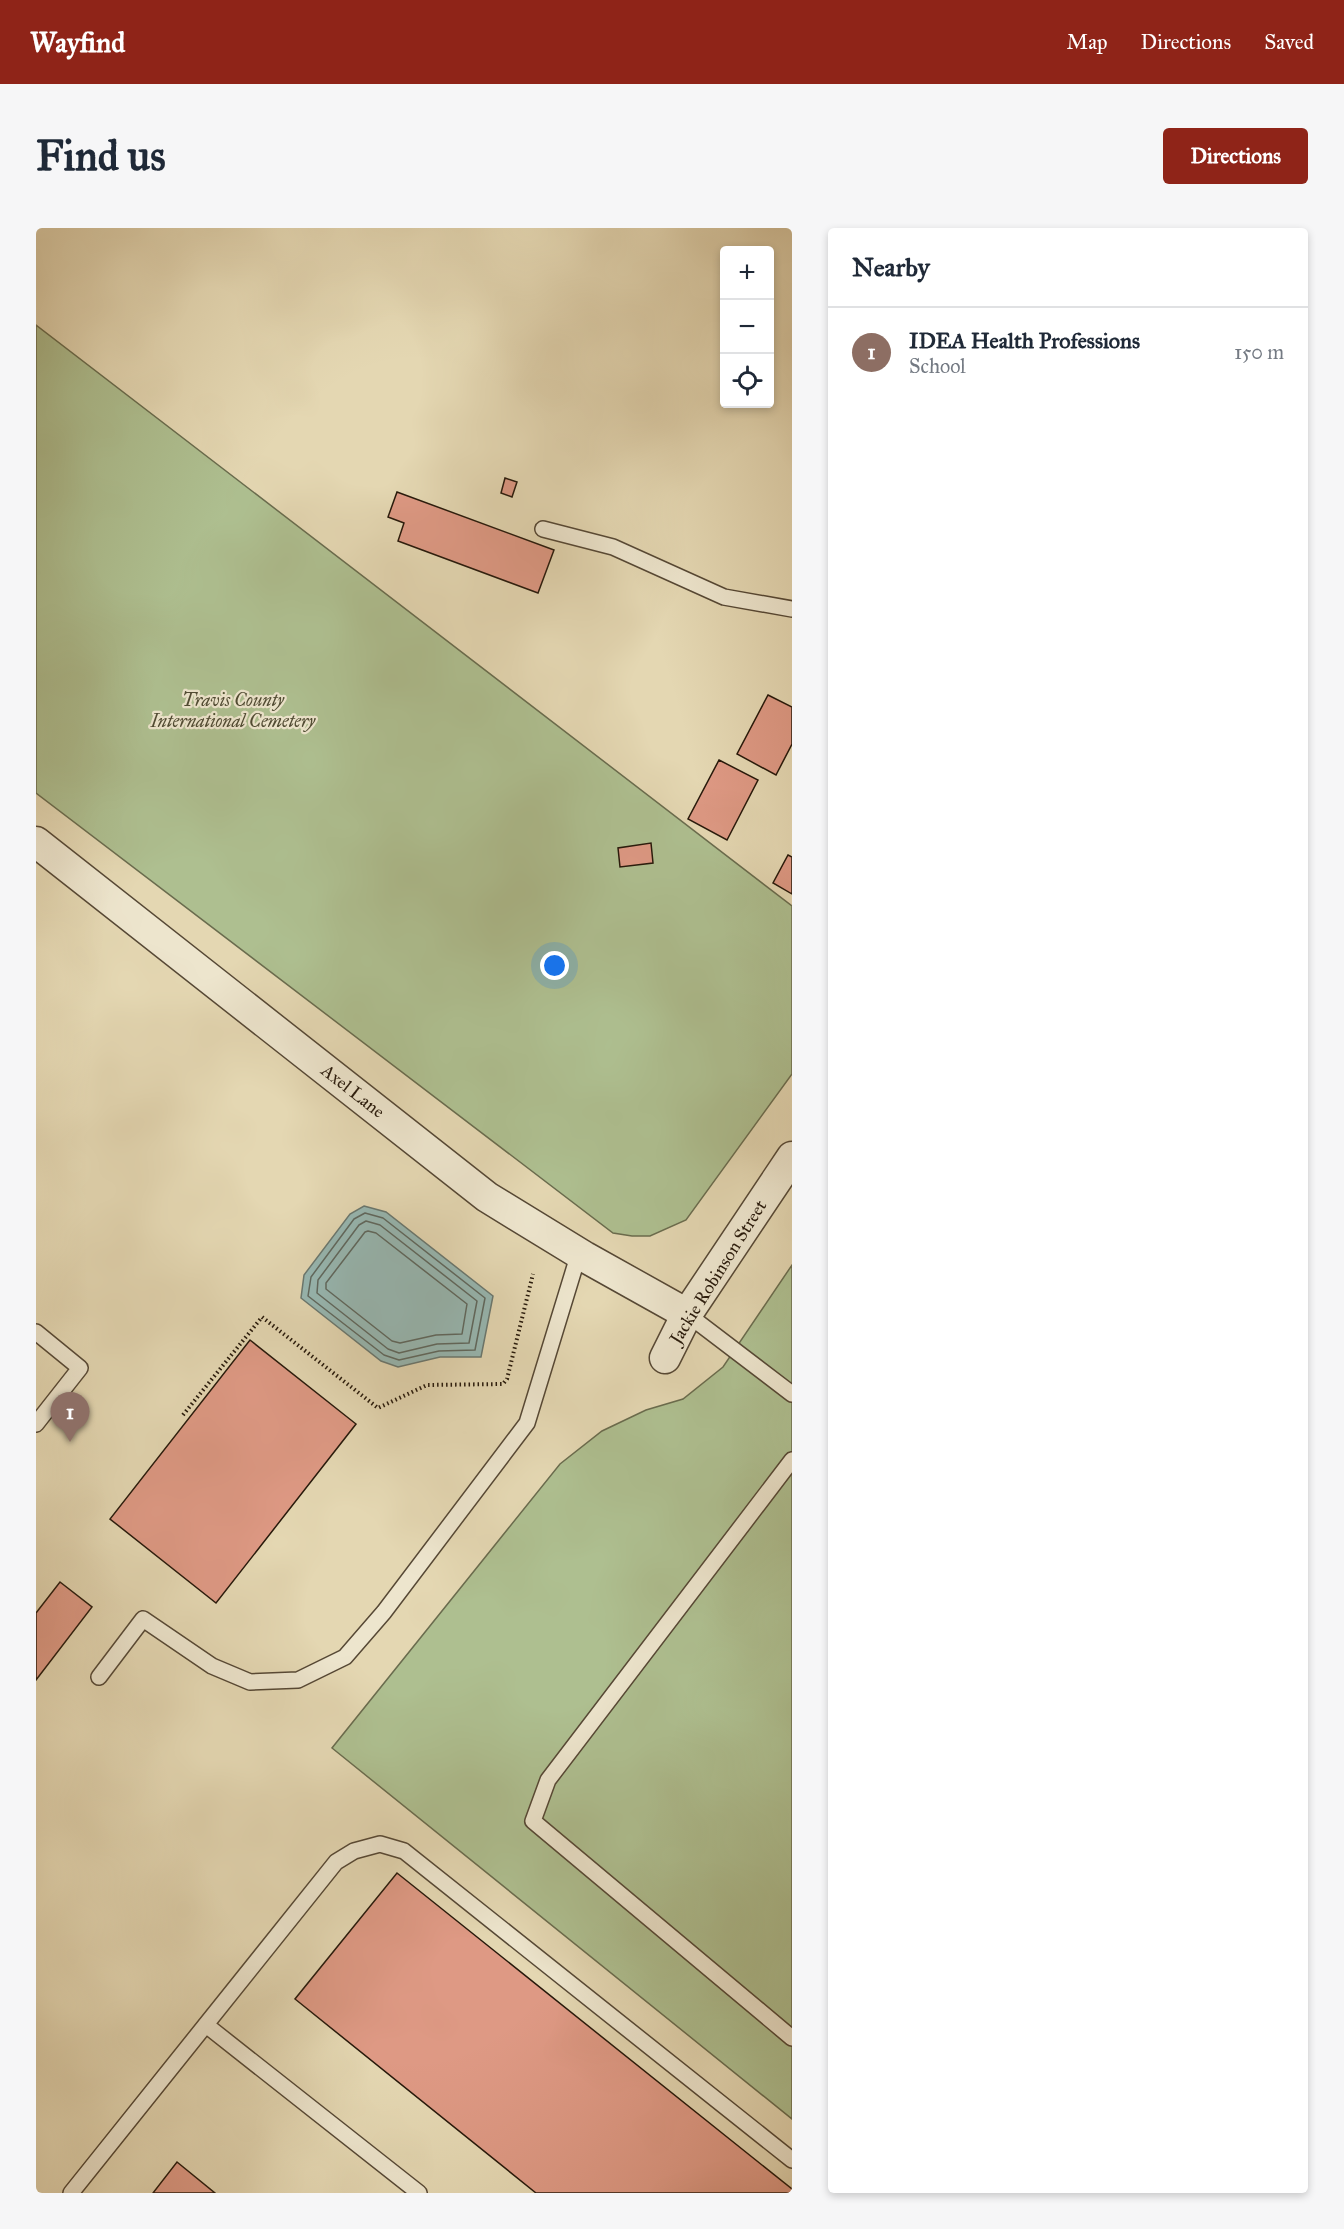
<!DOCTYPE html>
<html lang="en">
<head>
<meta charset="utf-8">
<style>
	body { margin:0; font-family:"IM FELL Great Primer",serif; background:#f6f6f7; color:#1f2937 }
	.controls { position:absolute; right:18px; top:18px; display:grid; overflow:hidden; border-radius:6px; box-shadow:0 3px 9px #0003 }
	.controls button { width:54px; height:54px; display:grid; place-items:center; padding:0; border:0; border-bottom:2px solid #e0e1e3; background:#fff; color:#1f2937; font:30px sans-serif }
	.you { position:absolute; left:519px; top:738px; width:21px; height:21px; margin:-15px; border:4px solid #fff; border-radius:50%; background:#1a73e8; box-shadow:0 0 0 9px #1a73e833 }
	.badge { display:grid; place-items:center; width:39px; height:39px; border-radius:50%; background:#8f2418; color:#fff; font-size:20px; font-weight:700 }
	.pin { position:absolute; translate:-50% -50px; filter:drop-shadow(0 2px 3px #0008) }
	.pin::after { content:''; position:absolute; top:32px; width:21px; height:18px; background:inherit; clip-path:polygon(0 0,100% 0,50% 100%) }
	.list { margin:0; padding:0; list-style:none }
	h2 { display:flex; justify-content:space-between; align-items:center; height:78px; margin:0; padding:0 24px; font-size:26px }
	h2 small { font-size:20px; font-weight:400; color:#747a83 }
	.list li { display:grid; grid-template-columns:39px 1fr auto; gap:18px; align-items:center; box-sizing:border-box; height:90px; padding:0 24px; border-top:2px solid #e0e1e3 }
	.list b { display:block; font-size:22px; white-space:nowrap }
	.list p { margin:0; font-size:20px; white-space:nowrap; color:#747a83 }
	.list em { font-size:20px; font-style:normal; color:#747a83 }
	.icon { flex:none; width:33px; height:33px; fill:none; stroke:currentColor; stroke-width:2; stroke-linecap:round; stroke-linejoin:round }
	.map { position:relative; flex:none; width:756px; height:1965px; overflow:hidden; border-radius:6px }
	header { display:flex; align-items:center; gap:36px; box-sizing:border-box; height:84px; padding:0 30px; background:#8f2418; color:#fff }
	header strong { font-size:28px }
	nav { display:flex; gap:33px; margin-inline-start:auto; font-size:21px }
	.intro { display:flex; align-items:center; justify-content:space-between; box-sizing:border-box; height:144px; padding:0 36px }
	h1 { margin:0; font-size:42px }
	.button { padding:15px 27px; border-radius:6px; background:#8f2418; color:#fff; font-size:21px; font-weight:700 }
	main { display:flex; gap:36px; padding:0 36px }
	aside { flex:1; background:#fff; border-radius:6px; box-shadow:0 3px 9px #0003 }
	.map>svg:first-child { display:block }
</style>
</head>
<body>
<header>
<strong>Wayfind</strong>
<nav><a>Map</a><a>Directions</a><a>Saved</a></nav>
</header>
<div class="intro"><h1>Find us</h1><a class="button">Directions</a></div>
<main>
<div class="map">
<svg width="756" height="1965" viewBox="0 0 756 1965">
	<rect width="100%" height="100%" fill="#e4d7b2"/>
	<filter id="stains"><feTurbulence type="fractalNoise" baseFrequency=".00333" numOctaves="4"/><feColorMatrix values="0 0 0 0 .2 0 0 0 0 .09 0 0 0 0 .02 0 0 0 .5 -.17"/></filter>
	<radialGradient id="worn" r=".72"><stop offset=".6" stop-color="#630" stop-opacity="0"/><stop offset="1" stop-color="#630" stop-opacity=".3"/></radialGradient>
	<g fill="#aebf90" stroke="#6a6c4e" stroke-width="1.5">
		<path d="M 0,97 L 756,678 L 756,846 L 650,992 L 614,1008 L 596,1008 L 577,1005 L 0,565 Z"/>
		<path d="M 756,1037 L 756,1891 L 296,1520 L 524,1236 L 566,1203 L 610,1182 L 647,1171 L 687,1139 Z"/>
	</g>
	<path fill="#97b8b3" stroke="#6a7870" stroke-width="1.5" d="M 328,978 L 350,984 L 457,1068 L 445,1129 L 404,1129 L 362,1139 L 345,1133 L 265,1070 L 268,1047 L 314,986 Z"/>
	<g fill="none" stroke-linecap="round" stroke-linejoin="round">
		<g stroke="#5f685f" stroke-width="1.5">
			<path d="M 329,985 L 347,990 L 449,1070 L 439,1122 L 403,1123 L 363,1132 L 348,1127 L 272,1068 L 275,1049 L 318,991 Z"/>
			<path d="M 330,993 L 344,997 L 441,1073 L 433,1115 L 401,1116 L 363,1125 L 352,1121 L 281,1065 L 282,1052 L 323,997 Z"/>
			<path d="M 332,1003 L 340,1005 L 431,1076 L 426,1106 L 400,1107 L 364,1115 L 356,1113 L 290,1061 L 290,1055 L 329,1004 Z"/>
		</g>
	</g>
	<g fill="#de9984" stroke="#27190b" stroke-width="1.5">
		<path d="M 469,250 L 481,254 L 476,269 L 465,265 Z"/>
		<path d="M 361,264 L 518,322 L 502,365 L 362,313 L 368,295 L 352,289 Z"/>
		<path d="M 732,467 L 756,479 L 756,516 L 740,547 L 701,526 Z"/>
		<path d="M 683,532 L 722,552 L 691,612 L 652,591 Z"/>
		<path d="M 615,615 L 617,635 L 584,639 L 582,620 Z"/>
		<path d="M 752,627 L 756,629 L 756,666 L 737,655 Z"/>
		<path d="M 214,1112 L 320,1196 L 180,1375 L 74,1291 Z"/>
		<path d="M 24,1354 L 56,1379 L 0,1452 L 0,1385 Z"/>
		<path d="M 361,1645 L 756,1961 L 756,1965 L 500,1965 L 259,1771 Z"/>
		<path d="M 141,1934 L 179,1965 L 117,1965 Z"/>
	</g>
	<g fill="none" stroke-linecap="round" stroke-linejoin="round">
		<defs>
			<g id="lane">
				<path d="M 507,301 L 577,319 L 688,369 L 756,381"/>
				<path d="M 651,1086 L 756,1166"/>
				<path d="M 0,1104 L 44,1140 L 0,1196"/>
				<path d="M 756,1232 L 512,1552 L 497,1593 L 756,1810"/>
				<path d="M 63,1449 L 107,1391 L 176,1438 L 214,1454 L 262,1452 L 309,1429 L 348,1384 L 491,1195 L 543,1025"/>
				<path d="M 170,1797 L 383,1965"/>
				<path d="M 35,1965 L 300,1634 L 318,1623 L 344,1616 L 368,1623 L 756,1932"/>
			</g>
			<g id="street">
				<path d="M 0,614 L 451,969 L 549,1029 L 651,1086"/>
				<path d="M 629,1130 L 651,1086 L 756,929"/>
			</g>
		</defs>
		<use href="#lane" stroke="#564835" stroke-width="18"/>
		<use href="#street" stroke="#564835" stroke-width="33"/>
		<path stroke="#27190b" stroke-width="4" stroke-dasharray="1.5 3" stroke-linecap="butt" d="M 147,1187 L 226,1089 L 342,1180 L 391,1157 L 467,1156 L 471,1151 L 497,1046"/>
		<use href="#lane" stroke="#ede5cd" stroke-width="15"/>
		<use href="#street" stroke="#ede5cd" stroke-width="30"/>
	</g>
	<g text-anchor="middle" stroke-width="4.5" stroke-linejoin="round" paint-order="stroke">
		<g font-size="18" font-style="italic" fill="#504b33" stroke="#ede5cd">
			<text x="197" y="478">Travis County<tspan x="197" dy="21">International Cemetery</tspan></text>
		</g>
		<g font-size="18" fill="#27190b" stroke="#ede5cd">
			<text transform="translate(317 863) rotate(38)" y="6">Axel Lane</text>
			<text transform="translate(682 1044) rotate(-58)" y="6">Jackie Robinson Street</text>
		</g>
	</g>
	<rect width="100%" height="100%" filter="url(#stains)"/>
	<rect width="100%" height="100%" fill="url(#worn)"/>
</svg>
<div class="controls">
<button>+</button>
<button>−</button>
<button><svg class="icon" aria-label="locate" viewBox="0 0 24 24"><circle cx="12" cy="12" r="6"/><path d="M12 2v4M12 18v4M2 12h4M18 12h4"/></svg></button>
</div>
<div class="you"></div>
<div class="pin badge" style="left:34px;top:1214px;background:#8d6e63">1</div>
</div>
<aside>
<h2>Nearby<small></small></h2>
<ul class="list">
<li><span class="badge" style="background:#8d6e63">1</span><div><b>IDEA Health Professions</b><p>School</p></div><em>150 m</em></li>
</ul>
</aside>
</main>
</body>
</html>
